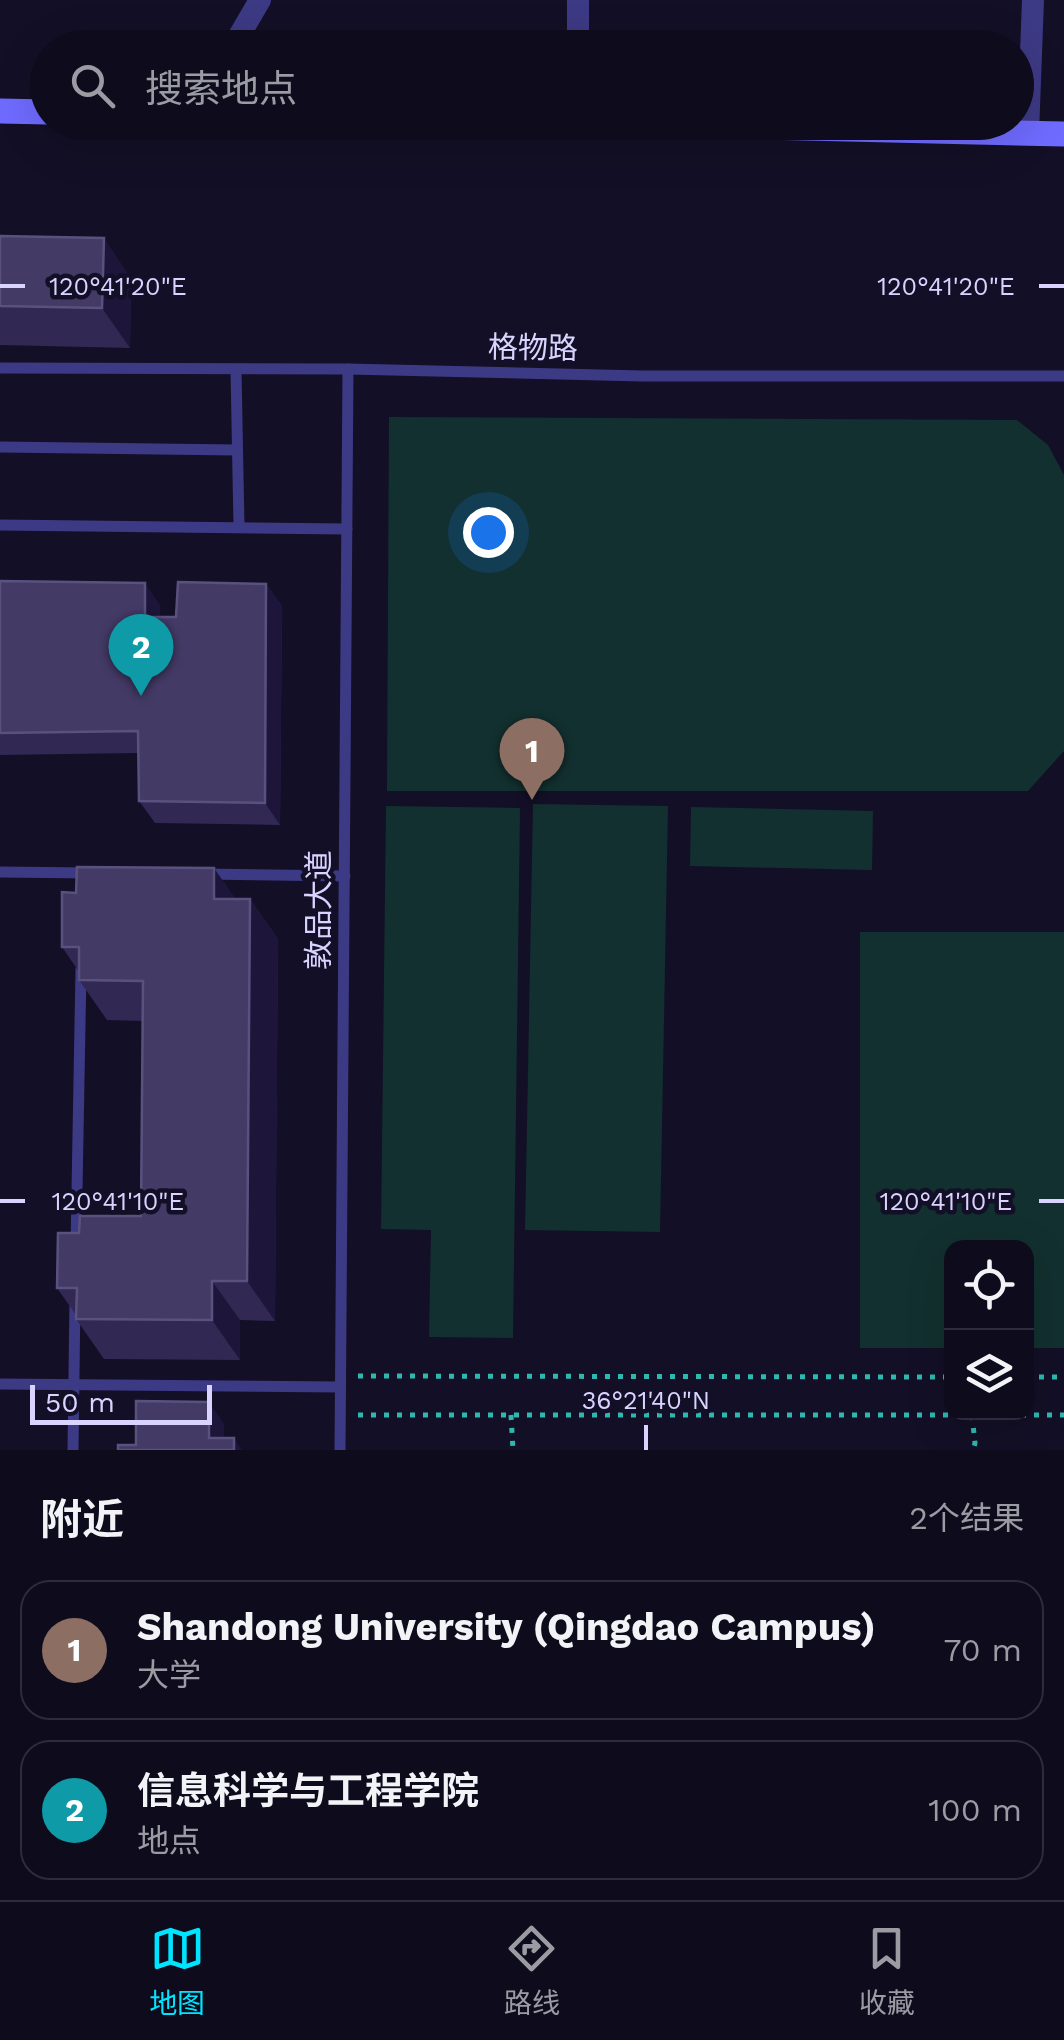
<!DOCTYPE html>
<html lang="zh">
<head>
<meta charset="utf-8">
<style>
	body { margin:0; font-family:"Work Sans","Noto Sans SC",sans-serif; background:#171425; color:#f1f3f6 }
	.controls { position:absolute; right:30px; bottom:30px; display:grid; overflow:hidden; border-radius:20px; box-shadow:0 10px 40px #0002 }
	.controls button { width:90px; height:90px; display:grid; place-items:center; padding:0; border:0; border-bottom:2px solid #2e2b3b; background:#0e0b1c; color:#f1f3f6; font:50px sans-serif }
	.scale { position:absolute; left:30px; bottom:25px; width:182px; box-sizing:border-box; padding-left:10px; border:5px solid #d9d4ff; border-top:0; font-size:28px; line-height:35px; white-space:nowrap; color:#d9d4ff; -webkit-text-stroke:8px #130f26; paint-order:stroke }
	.you { position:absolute; left:488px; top:532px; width:35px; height:35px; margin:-25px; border:8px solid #fff; border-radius:50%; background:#1a73e8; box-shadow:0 0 0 15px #1a73e833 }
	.badge { display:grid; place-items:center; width:65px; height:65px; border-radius:50%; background:#00e5ff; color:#fff; font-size:32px; font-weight:700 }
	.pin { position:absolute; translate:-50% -82px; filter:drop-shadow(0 2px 5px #0008) }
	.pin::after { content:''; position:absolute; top:52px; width:35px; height:30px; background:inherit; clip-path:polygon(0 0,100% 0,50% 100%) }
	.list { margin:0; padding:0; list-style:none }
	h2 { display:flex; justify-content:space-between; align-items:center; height:130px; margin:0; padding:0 40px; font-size:42px }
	h2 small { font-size:32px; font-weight:400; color:#9b9ba3 }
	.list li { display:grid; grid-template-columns:65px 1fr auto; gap:30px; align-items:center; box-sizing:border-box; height:140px; margin:0 20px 20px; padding:0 20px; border:2px solid #2e2b3b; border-radius:30px }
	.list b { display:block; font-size:38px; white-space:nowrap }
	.list p { margin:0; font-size:32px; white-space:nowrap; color:#9b9ba3 }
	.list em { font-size:32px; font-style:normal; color:#9b9ba3 }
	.icon { flex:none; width:55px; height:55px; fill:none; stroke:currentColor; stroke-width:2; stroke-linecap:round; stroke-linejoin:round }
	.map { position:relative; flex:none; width:1064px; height:1450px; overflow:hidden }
	.search { position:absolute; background:#0e0b1c; box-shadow:0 10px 40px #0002; left:30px; right:30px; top:30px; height:110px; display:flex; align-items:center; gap:25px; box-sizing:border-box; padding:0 35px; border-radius:55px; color:#9b9ba3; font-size:38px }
	.sheet { height:450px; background:#0e0b1c }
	nav { display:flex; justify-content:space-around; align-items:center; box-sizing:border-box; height:140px; border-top:2px solid #2e2b3b; background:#0e0b1c; font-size:28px; color:#9b9ba3 }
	nav a { display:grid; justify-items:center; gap:5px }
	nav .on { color:#00e5ff }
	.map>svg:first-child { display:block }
</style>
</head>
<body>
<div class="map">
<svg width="1064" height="1450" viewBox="0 0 1064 1450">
	<rect width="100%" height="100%" fill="#130f26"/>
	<g fill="#12302f">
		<path d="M 389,417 L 1017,420 L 1048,445 L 1064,475 L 1064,751 L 1028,791 L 387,791 Z"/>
		<path d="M 533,804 L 668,806 L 660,1232 L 525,1230 Z"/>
		<path d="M 386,806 L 520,808 L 513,1338 L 429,1337 L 431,1230 L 381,1229 Z"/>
		<path d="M 691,807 L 873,811 L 872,870 L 690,866 Z"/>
		<path d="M 860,932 L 1064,932 L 1064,1348 L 1027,1348 L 1026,1248 L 952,1248 L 951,1348 L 860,1348 Z"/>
	</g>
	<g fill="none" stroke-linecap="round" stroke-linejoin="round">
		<g stroke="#2fb8b0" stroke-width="5" stroke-dasharray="5 8" stroke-linecap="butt">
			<path d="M 358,1376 L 952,1377"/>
			<path d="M 1026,1377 L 1064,1377"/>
			<path d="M 358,1415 L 1064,1415"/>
			<path d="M 511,1415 L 513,1450"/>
			<path d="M 972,1415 L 975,1443 L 973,1450"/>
		</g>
		<g stroke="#3d3a85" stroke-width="11">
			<path d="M 0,368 L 348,369 L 642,376 L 1064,376"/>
			<path d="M 236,370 L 239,527"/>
			<path d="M 0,447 L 237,450"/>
			<path d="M 0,525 L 347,529"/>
			<path d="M 0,872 L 91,873"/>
			<path d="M 204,874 L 345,876"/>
			<path d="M 76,1246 L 81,969"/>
			<path d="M 0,1384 L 340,1387"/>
			<path d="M 73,1450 L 75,1299"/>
			<path d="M 340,1450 L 348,369"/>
		</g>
		<g stroke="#3d3a85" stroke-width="22">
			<path d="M 578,0 L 578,48"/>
			<path d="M 232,48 L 260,0"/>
			<path d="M 1028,133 L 1033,0"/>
		</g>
		<g stroke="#6f6bff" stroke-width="25">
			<path d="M 0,111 L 48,112"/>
			<path d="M 539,122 L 1064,134"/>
		</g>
	</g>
	<g fill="#312854">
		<path d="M 0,236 L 131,278 L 130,348 L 0,345 Z"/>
		<path d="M 0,581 L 160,605 L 160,617 L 176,617 L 266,584 L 282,606 L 280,825 L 155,823 L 139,801 L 138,753 L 0,755 Z"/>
		<path d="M 236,899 L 250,899 L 278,939 L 275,1321 L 240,1320 L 240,1360 L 104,1359 L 76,1319 L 76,1315 L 57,1288 L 79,1233 L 141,1216 L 143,1021 L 107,1020 L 79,980 L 79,972 L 62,947 Z"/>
	</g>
	<g fill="#1d163a">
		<path d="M 104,238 L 131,278 L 130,348 L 102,308 Z"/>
		<path d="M 145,583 L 160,605 L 161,639 L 145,617 Z"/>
		<path d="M 266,584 L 282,606 L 280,825 L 265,803 Z"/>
		<path d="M 214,868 L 242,908 L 214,899 Z"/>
		<path d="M 250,899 L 278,939 L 275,1321 L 247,1281 Z"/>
		<path d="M 212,1281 L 240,1320 L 240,1360 L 212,1320 Z"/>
		<path d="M 209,1402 L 224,1424 L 224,1450 L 209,1438 Z"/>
		<path d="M 234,1438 L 242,1450 L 234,1450 Z"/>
	</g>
	<g fill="#433a66" stroke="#5a527e" stroke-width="2.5">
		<path d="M 0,236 L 104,238 L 102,308 L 0,306 Z"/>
		<path d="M 0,581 L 145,583 L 145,617 L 176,617 L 178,582 L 266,584 L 265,803 L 139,801 L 138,731 L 0,733 Z"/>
		<path d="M 77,867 L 214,868 L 214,899 L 250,899 L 247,1281 L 212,1281 L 212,1320 L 76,1319 L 77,1288 L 57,1288 L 58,1233 L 79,1233 L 80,1216 L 141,1216 L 143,981 L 79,980 L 79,947 L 62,947 L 62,892 L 76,893 Z"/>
		<path d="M 136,1401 L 209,1402 L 209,1438 L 234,1438 L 234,1450 L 118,1450 L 118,1445 L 136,1445 Z"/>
	</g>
	<path fill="none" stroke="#d9d4ff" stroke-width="4" d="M 0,286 L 25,286M 1039,286 L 1064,286M 0,1201 L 25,1201M 1039,1201 L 1064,1201M 646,1425 L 646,1450"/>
	<g text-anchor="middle" stroke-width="9" stroke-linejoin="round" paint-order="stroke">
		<g font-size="30" fill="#d9d4ff" stroke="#130f26">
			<text transform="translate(533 348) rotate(1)" y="10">格物路</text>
			<text transform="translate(319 910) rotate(-90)" y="10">敦品大道</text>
		</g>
	</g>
	<g font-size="25" text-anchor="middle" fill="#d9d4ff" stroke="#130f26" stroke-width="9" stroke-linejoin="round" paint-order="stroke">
		<text x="946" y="295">120°41'20"E</text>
		<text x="118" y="295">120°41'20"E</text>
		<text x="946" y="1210">120°41'10"E</text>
		<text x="118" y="1210">120°41'10"E</text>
		<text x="646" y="1409">36°21'40"N</text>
	</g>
</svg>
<div class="controls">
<button><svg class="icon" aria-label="locate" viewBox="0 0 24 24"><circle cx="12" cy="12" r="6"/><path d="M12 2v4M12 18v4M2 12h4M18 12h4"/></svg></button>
<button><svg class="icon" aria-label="layers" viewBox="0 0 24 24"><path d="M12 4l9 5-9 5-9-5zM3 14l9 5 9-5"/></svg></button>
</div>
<div class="scale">50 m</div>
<div class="you"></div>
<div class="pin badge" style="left:532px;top:800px;background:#8d6e63">1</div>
<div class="pin badge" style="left:141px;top:696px;background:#0f9aa8">2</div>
<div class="search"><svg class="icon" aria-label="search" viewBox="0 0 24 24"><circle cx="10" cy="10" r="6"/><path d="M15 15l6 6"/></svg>搜索地点</div>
</div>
<section class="sheet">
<h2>附近<small>2个结果</small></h2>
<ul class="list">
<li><span class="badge" style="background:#8d6e63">1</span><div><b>Shandong University (Qingdao Campus)</b><p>大学</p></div><em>70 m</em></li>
<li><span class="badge" style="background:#0f9aa8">2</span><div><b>信息科学与工程学院</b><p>地点</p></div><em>100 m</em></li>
</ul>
</section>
<nav>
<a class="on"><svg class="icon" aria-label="map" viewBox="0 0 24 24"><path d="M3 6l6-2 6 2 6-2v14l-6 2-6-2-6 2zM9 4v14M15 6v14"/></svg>地图</a>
<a><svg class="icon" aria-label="directions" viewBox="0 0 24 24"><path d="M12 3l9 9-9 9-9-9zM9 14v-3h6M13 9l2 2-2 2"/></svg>路线</a>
<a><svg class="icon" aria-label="saved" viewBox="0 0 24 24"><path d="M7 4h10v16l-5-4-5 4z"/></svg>收藏</a>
</nav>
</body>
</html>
